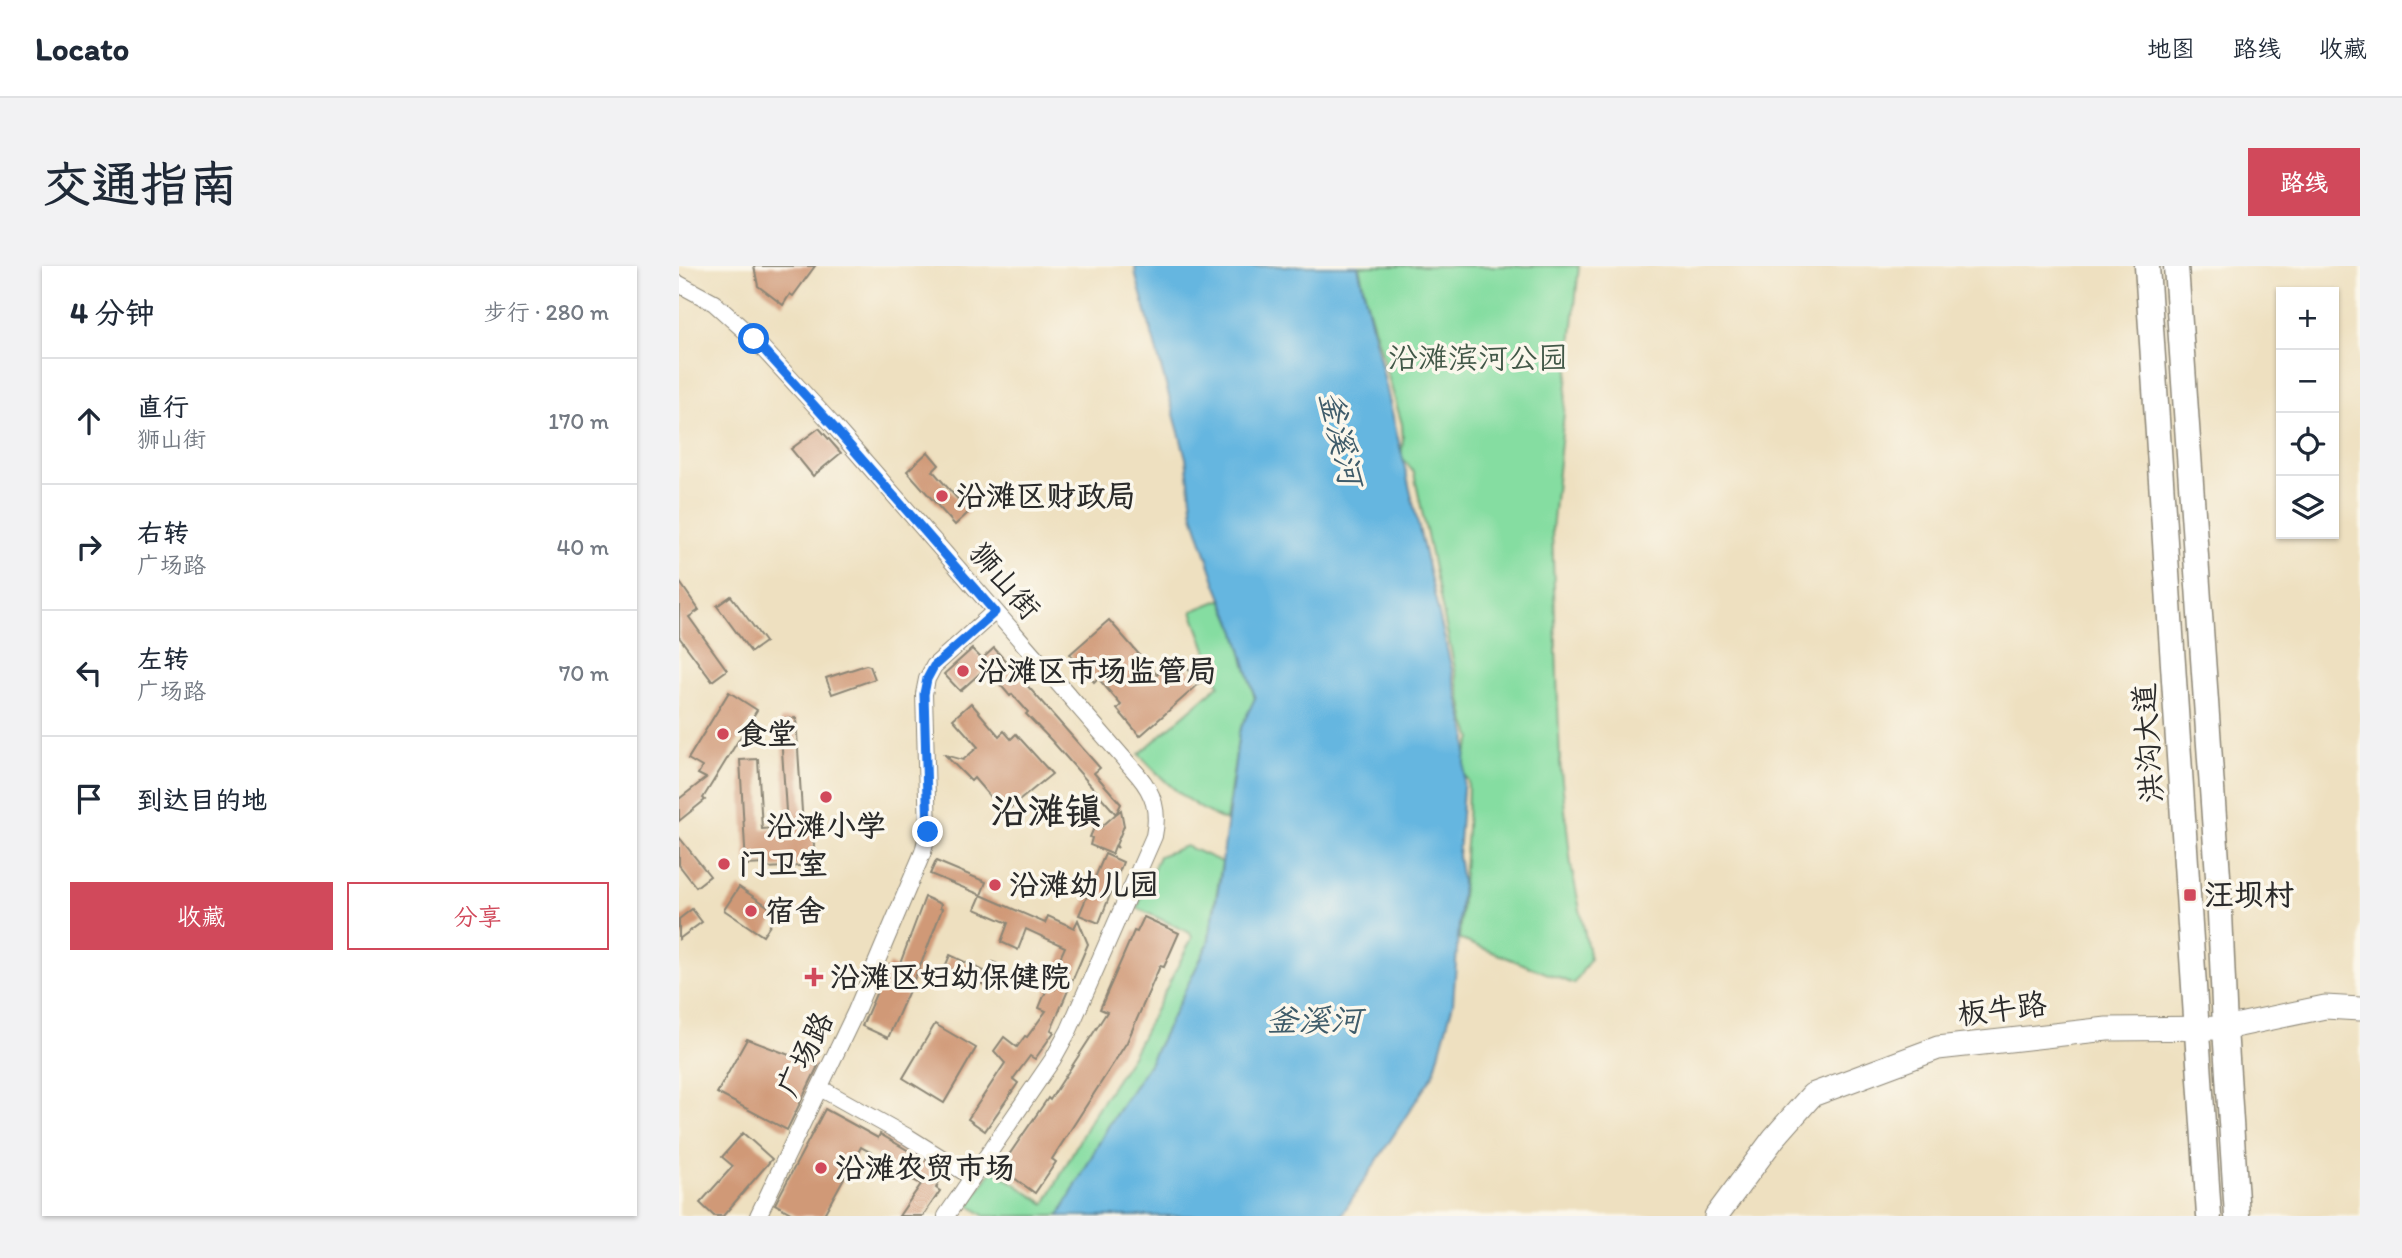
<!DOCTYPE html>
<html lang="zh">
<head>
<meta charset="utf-8">
<style>
	body { margin:0; font-family:Itim,"LXGW WenKai TC",sans-serif; background:#f2f2f3; color:#1f2937 }
	.controls { position:absolute; right:21px; top:21px; display:grid; overflow:hidden; border-radius:0px; box-shadow:0 2px 5px #0004 }
	.controls button { width:63px; height:63px; display:grid; place-items:center; padding:0; border:0; border-bottom:2px solid #e0e1e3; background:#fff; color:#1f2937; font:35px sans-serif }
	.stop { position:absolute; width:21px; height:21px; margin:-16px; border:5px solid #1a73e8; border-radius:50%; background:#fff }
	.stop.end { background:#1a73e8; border-color:#fff; box-shadow:0 2px 7px #0008 }
	.list { margin:0; padding:0; list-style:none }
	h2 { display:flex; justify-content:space-between; align-items:center; height:91px; margin:0; padding:0 28px; font-size:30px }
	h2 small { font-size:23px; font-weight:400; color:#747a83 }
	.list li { display:grid; grid-template-columns:46px 1fr auto; gap:21px; align-items:center; box-sizing:border-box; height:126px; padding:0 28px; border-top:2px solid #e0e1e3 }
	.list b { display:block; font-size:26px; white-space:nowrap }
	.list p { margin:0; font-size:23px; white-space:nowrap; color:#747a83 }
	.list em { font-size:23px; font-style:normal; color:#747a83 }
	.actions { display:flex; gap:14px; padding:21px 28px }
	.actions a { flex:1; padding:16px 0; border:2px solid #d1495b; border-radius:0px; text-align:center; font-size:24px; color:#d1495b }
	.actions .main { background:#d1495b; color:#fff }
	.icon { flex:none; width:38px; height:38px; fill:none; stroke:currentColor; stroke-width:2; stroke-linecap:round; stroke-linejoin:round }
	.map { position:relative; flex:none; width:1681px; height:950px; overflow:hidden; border-radius:0px }
	header { display:flex; align-items:center; gap:42px; box-sizing:border-box; height:98px; padding:0 35px; background:#fff; border-bottom:2px solid #e0e1e3 }
	header strong { font-size:33px }
	nav { display:flex; gap:38px; margin-inline-start:auto; font-size:24px }
	.intro { display:flex; align-items:center; justify-content:space-between; box-sizing:border-box; height:168px; padding:0 42px }
	h1 { margin:0; font-size:49px }
	.button { padding:18px 32px; border-radius:0px; background:#d1495b; color:#fff; font-size:24px; font-weight:700 }
	main { display:flex; gap:42px; padding:0 42px }
	aside { flex:1; background:#fff; border-radius:0px; box-shadow:0 2px 5px #0004 }
	.map>svg:first-child { display:block }
</style>
</head>
<body>
<header>
<strong>Locato</strong>
<nav><a>地图</a><a>路线</a><a>收藏</a></nav>
</header>
<div class="intro"><h1>交通指南</h1><a class="button">路线</a></div>
<main>
<aside>
<h2>4 分钟<small>步行 · 280 m</small></h2>
<ul class="list">
<li><svg class="icon" aria-label="ahead" viewBox="0 0 24 24"><path d="M12 20V5M6 11l6-6 6 6"/></svg><div><b>直行</b><p>狮山街</p></div><em>170 m</em></li>
<li><svg class="icon" aria-label="right" viewBox="0 0 24 24"><path d="M7 20v-9h11M14 6l5 5-5 5"/></svg><div><b>右转</b><p>广场路</p></div><em>40 m</em></li>
<li><svg class="icon" aria-label="left" viewBox="0 0 24 24"><path d="M17 20v-9H6M10 6l-5 5 5 5"/></svg><div><b>左转</b><p>广场路</p></div><em>70 m</em></li>
<li><svg class="icon" aria-label="arrive" viewBox="0 0 24 24"><path d="M6 21V4h12l-3 4 3 4H6"/></svg><div><b>到达目的地</b></div></li>
</ul>
<div class="actions"><a class="main">收藏</a><a>分享</a></div>
</aside>
<div class="map">
<svg width="1681" height="950" viewBox="0 0 1681 950">
	<rect width="100%" height="100%" fill="#fbf7ec"/>
	<filter id="ink" filterUnits="userSpaceOnUse"><feTurbulence type="fractalNoise" baseFrequency=".0143" numOctaves="2"/><feDisplacementMap in="SourceGraphic" scale="14" xChannelSelector="R" yChannelSelector="G"/><feConvolveMatrix kernelMatrix="1 2 1 2 8 2 1 2 1" color-interpolation-filters="sRGB"/></filter>
	<filter id="wash" filterUnits="userSpaceOnUse"><feTurbulence type="fractalNoise" baseFrequency=".00686" numOctaves="4" result="noise"/><feDisplacementMap in="SourceGraphic" scale="28" xChannelSelector="R" yChannelSelector="G"/><feGaussianBlur stdDeviation="1.57" result="paint"/><feColorMatrix in="noise" values="0 0 0 0 0 0 0 0 0 0 0 0 0 0 0 0 0 1.4 0 .05"/><feComposite in="paint" operator="in"/></filter>
	<g filter="url(#wash)">
		<rect width="100%" height="100%" fill="#eee0c0"/>
		<g fill="#85dda1" stroke="#588466" stroke-width="2">
			<path d="M 680,0 L 900,0 L 873,264 L 881,496 L 892,599 L 911,693 L 895,718 L 780,673 L 788,564 L 789,515 L 783,505 L 786,490 L 793,472 L 787,456 L 735,207 L 722,190 L 724,174 L 723,158 L 688,37 Z"/>
			<path d="M 543,333 L 557,366 L 576,433 L 560,466 L 547,555 C 511,540 486,517 460,488 L 540,419 L 513,345 Z"/>
			<path d="M 507,580 L 543,596 L 529,678 L 470,798 L 431,857 L 380,950 L 306,950 L 290,939 L 314,903 L 366,938 L 414,849 L 453,790 L 513,672 L 511,667 L 458,642 L 480,590 Z"/>
		</g>
		<path fill="#65b6e0" stroke="#487086" stroke-width="2" d="M 456,0 L 679,0 L 788,469 L 779,590 L 783,616 L 774,737 L 755,807 L 662,950 L 380,950 L 431,857 L 470,798 L 529,678 L 541,613 L 560,466 L 576,432 L 557,366 L 537,318 L 514,249 L 507,192 L 457,10 Z"/>
		<g id="blocks">
			<g fill="#d09977">
				<path d="M 75,0 L 136,0 L 114,30 L 111,28 L 104,39 L 79,20 Z"/>
				<path d="M 140,162 L 162,187 L 134,210 L 112,183 Z"/>
				<path d="M 249,186 L 260,199 L 254,205 L 290,246 L 276,259 L 228,205 Z"/>
				<path d="M 0,315 L 20,344 L 10,351 L 48,404 L 33,415 L 0,371 Z"/>
				<path d="M 52,330 L 86,376 L 72,386 L 38,340 Z"/>
				<path d="M 430,354 L 478,409 L 498,390 L 521,417 L 461,470 L 438,443 L 442,439 L 419,412 L 415,416 L 391,388 Z"/>
				<path d="M 315,382 L 421,502 L 415,507 L 442,538 L 437,548 L 442,544 L 445,560 L 437,579 L 439,582 L 436,580 L 433,588 L 411,579 L 413,572 L 411,571 L 417,557 L 421,562 L 437,548 L 373,475 L 347,448 L 349,446 L 333,428 L 331,430 L 307,402 L 281,425 L 265,408 L 293,383 L 303,393 Z"/>
				<path d="M 187,399 L 191,400 L 196,413 L 153,428 L 147,412 Z"/>
				<path d="M 50,426 L 78,444 L 24,532 L 26,534 L 0,555 L 0,533 L 27,512 L 19,508 L 23,501 L 9,493 Z"/>
				<path d="M 292,437 L 320,470 L 325,465 L 332,473 L 337,468 L 373,508 L 325,547 L 295,512 L 292,515 L 266,489 L 284,494 L 299,481 L 274,453 Z"/>
				<path d="M 117,452 L 124,561 L 134,561 L 136,599 L 89,602 L 89,599 L 86,598 L 67,599 L 61,494 L 79,493 L 83,563 L 108,561 L 101,453 Z"/>
				<path d="M 0,571 L 31,610 L 17,621 L 0,599 Z"/>
				<path d="M 426,588 L 444,596 L 420,657 L 400,649 Z"/>
				<path d="M 257,595 L 307,616 L 302,629 L 251,608 Z"/>
				<path d="M 60,621 L 99,647 L 84,670 L 45,644 Z"/>
				<path d="M 302,629 L 366,657 L 369,650 L 395,662 L 399,654 L 409,678 L 372,764 L 375,766 L 356,793 L 351,790 L 334,813 L 339,817 L 306,865 L 289,853 L 326,797 L 315,785 L 325,771 L 338,781 L 346,770 L 348,771 L 367,745 L 360,742 L 369,720 L 376,723 L 384,704 L 377,701 L 386,681 L 347,663 L 339,684 L 322,676 L 329,657 L 296,643 Z"/>
				<path d="M 246,631 L 262,638 L 261,642 L 263,643 L 244,693 L 209,772 L 183,760 L 210,698 L 219,703 Z"/>
				<path d="M 13,643 L 23,656 L 0,673 L 0,653 Z"/>
				<path d="M 465,651 L 500,667 L 485,701 L 481,700 L 448,776 L 373,893 L 377,896 L 356,927 L 321,902 L 369,832 L 371,834 L 428,746 L 421,743 L 455,665 L 458,666 Z"/>
				<path d="M 271,689 L 309,707 L 314,696 L 326,701 L 316,724 L 266,701 Z"/>
				<path d="M 256,758 L 297,782 L 265,837 L 224,812 Z"/>
				<path d="M 68,773 L 139,800 L 108,864 L 38,827 Z"/>
				<path d="M 146,843 L 199,872 L 201,868 L 257,901 L 262,911 L 257,922 L 261,925 L 244,950 L 220,950 L 242,918 L 202,897 L 204,893 L 182,881 L 144,950 L 117,950 L 96,938 Z"/>
				<path d="M 64,867 L 93,893 L 44,950 L 35,950 L 21,937 L 54,900 L 43,891 Z"/>
			</g>
		</g>
	</g>
	<g filter="url(#ink)">
		<use href="#blocks" fill-opacity="0" stroke="#8c8676" stroke-width="2"/>
		<g fill="none" stroke-linecap="round" stroke-linejoin="round">
			<defs>
				<g id="street">
					<path d="M 0,18 L 35,37 L 75,73 L 154,159 L 459,509 C 475,528 480,545 475,570 L 390,764 L 374,793 L 267,950"/>
					<path d="M 141,822 L 229,871 L 293,911"/>
					<path d="M 79,950 L 176,747 L 244,586 L 249,566 L 245,428 L 248,413 L 255,400 L 315,346"/>
				</g>
				<path id="secondary" d="M 1037,950 L 1095,872 L 1133,829 L 1259,782 L 1428,763 L 1546,762 L 1646,741 L 1681,743"/>
				<g id="primary">
					<path d="M 1468,0 L 1530,950"/>
					<path d="M 1497,0 L 1540,624 L 1546,762 L 1558,950"/>
				</g>
			</defs>
			<use href="#street" stroke="#8c8676" stroke-width="18"/>
			<use href="#secondary" stroke="#8c8676" stroke-width="25"/>
			<use href="#primary" stroke="#8c8676" stroke-width="27"/>
			<use href="#street" stroke="#fff" stroke-width="16"/>
			<use href="#secondary" stroke="#fff" stroke-width="23"/>
			<use href="#primary" stroke="#fff" stroke-width="24"/>
		</g>
	</g>
	<g fill="none" stroke-linecap="round" stroke-linejoin="round" filter="url(#ink)">
		<path stroke="#1a73e8" stroke-width="9" d="M 75,73 L 153,159 L 316,346 L 255,400 L 248,413 L 245,428 L 249,566"/>
	</g>
	<g fill="#d1495b" stroke="#fbf7ec" stroke-width="2.5">
		<circle cx="263" cy="230" r="7"/>
		<circle cx="284" cy="405" r="7"/>
		<circle cx="44" cy="468" r="7"/>
		<circle cx="147" cy="531" r="7"/>
		<circle cx="45" cy="598" r="7"/>
		<circle cx="316" cy="619" r="7"/>
		<rect x="1504" y="622" width="14" height="14" rx="3.5"/>
		<circle cx="72" cy="645" r="7"/>
		<path d="M131.5 700.5h7v7h7v7h-7v7h-7v-7h-7v-7h7z"/>
		<circle cx="142" cy="902" r="7"/>
	</g>
	<g text-anchor="middle" stroke-width="7" stroke-linejoin="round" paint-order="stroke">
		<g font-size="30" fill="#425848" stroke="#fbf7ec">
			<text x="799" y="102">沿滩滨河公园</text>
		</g>
		<g font-size="30" font-weight="bold" fill="#2b2b2b" stroke="#fbf7ec" text-anchor="start">
			<text x="277" y="240">沿滩区财政局</text>
			<text x="298" y="415">沿滩区市场监管局</text>
			<text x="58" y="478">食堂</text>
			<text x="147" y="570" text-anchor="middle">沿滩小学</text>
			<text x="59" y="608">门卫室</text>
			<text x="330" y="629">沿滩幼儿园</text>
			<text x="1525" y="639">汪坝村</text>
			<text x="86" y="655">宿舍</text>
			<text x="151" y="721">沿滩区妇幼保健院</text>
			<text x="156" y="912">沿滩农贸市场</text>
		</g>
		<g font-size="30" fill="#2b2b2b" stroke="#fbf7ec">
			<text transform="translate(326 315) rotate(49)" y="10">狮山街</text>
			<text transform="translate(1469 477) rotate(-94)" y="10">洪沟大道</text>
			<text transform="translate(1323 743) rotate(-7)" y="10">板牛路</text>
			<text transform="translate(126 788) rotate(-64)" y="10">广场路</text>
		</g>
		<g font-size="32" font-style="italic" fill="#3f5c6a" stroke="#fbf7ec">
			<text transform="translate(662 172) rotate(77)" y="11">釜溪河</text>
			<text x="635" y="765">釜溪河</text>
		</g>
		<g font-size="37" font-weight="bold" fill="#2b2b2b" stroke="#fbf7ec">
			<text x="367" y="558">沿滩镇</text>
		</g>
	</g>
</svg>
<div class="controls">
<button>+</button>
<button>−</button>
<button><svg class="icon" aria-label="locate" viewBox="0 0 24 24"><circle cx="12" cy="12" r="6"/><path d="M12 2v4M12 18v4M2 12h4M18 12h4"/></svg></button>
<button><svg class="icon" aria-label="layers" viewBox="0 0 24 24"><path d="M12 4l9 5-9 5-9-5zM3 14l9 5 9-5"/></svg></button>
</div>
<div class="stop" style="left:75px;top:73px"></div>
<div class="stop end" style="left:249px;top:566px"></div>
</div>
</main>
</body>
</html>
